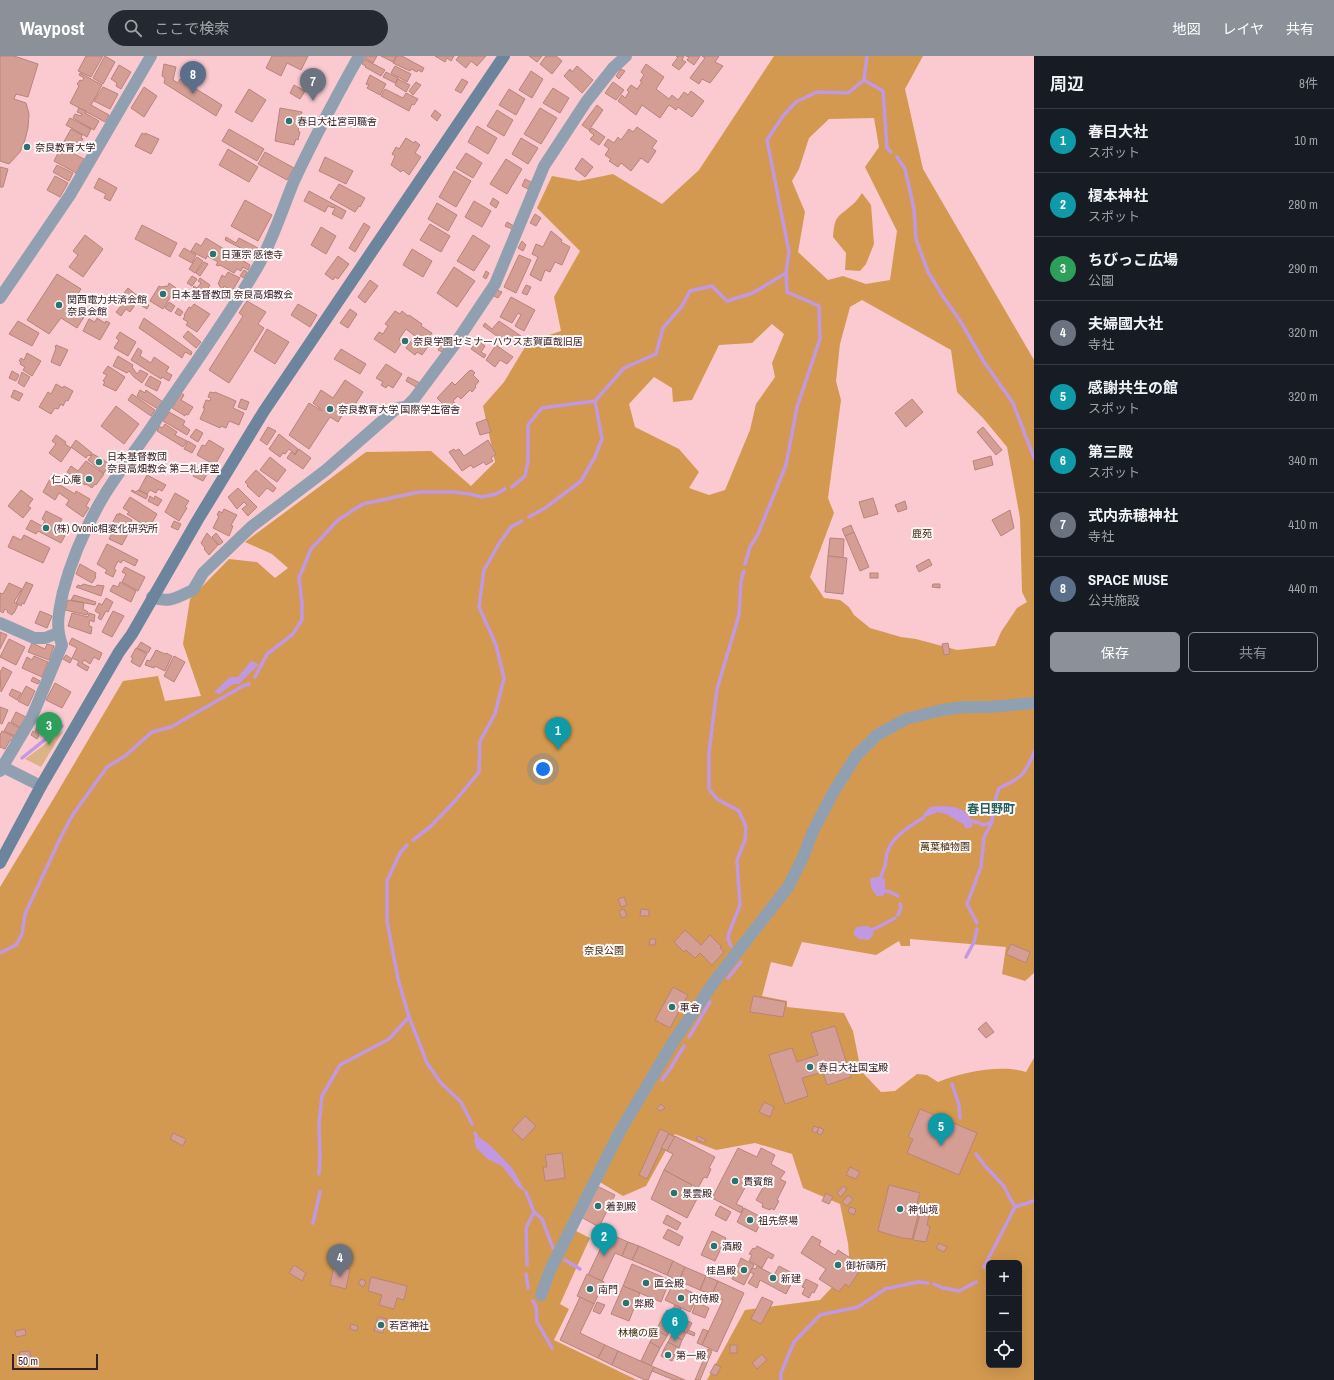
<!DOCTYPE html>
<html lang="ja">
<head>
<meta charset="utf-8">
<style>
	body { margin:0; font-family:"Archivo Narrow","Noto Sans JP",sans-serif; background:#242831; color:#f1f3f6 }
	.controls { position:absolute; right:12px; bottom:12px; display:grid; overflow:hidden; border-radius:6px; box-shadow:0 4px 16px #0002 }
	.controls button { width:36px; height:36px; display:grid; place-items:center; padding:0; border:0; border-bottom:1px solid #363941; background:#171b24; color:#f1f3f6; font:20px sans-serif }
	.scale { position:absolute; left:12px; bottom:10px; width:86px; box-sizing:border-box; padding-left:4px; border:2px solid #372124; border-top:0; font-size:11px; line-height:14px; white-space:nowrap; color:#372124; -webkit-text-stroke:3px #fef8f8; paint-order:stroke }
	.you { position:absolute; left:543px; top:713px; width:14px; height:14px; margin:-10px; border:3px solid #fff; border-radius:50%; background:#1a73e8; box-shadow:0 0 0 6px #1a73e833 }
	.badge { display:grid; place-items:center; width:26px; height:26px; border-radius:50%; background:#8c9099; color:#fff; font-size:13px; font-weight:700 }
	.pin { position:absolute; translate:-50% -33px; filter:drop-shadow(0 1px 2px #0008) }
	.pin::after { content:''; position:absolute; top:21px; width:14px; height:12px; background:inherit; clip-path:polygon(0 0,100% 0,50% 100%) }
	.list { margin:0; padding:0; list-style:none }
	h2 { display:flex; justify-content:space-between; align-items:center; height:52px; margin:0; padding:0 16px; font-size:17px }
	h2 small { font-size:13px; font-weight:400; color:#9ea1a6 }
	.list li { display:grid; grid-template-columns:26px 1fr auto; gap:12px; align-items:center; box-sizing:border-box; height:64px; padding:0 16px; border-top:1px solid #363941 }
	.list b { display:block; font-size:15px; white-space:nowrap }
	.list p { margin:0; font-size:13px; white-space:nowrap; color:#9ea1a6 }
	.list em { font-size:13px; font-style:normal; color:#9ea1a6 }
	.actions { display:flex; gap:8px; padding:12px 16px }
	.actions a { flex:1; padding:9px 0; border:1px solid #8c9099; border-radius:6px; text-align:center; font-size:14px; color:#8c9099 }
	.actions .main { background:#8c9099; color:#fff }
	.icon { flex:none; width:22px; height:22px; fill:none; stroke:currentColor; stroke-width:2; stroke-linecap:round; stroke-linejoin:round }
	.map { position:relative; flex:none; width:1034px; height:1324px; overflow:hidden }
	header { display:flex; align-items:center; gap:24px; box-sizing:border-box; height:56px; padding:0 20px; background:#8c9099; color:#fff }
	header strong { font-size:19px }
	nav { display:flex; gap:22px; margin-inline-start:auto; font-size:14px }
	.search { width:280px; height:36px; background:#242831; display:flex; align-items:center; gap:10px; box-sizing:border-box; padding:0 14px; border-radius:22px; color:#9ea1a6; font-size:15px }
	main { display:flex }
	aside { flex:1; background:#171b24 }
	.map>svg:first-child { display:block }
</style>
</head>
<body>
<header>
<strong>Waypost</strong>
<div class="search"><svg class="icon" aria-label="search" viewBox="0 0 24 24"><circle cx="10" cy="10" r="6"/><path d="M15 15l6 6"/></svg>ここで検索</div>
<nav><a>地図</a><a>レイヤ</a><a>共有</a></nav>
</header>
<main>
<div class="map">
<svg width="1034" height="1324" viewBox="0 0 1034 1324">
	<rect width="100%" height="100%" fill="#facad0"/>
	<path fill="#dab387" d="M 63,675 L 41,711 L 25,703 Z"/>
	<g fill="#d39950" fill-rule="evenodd">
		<path d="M 774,0 L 923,0 L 905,33 L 923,113 L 1034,304 L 1034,917 L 1025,925 L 1002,918 L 1006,891 L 910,883 L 910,890 L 901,890 L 899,885 L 876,899 L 802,886 L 792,911 L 771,906 L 762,940 L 787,945 L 787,951 L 844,957 L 853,975 L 861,1015 L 881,1036 L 895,1035 L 917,1018 L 927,1019 L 938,1026 C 961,1016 1003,1008 1026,1016 L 1034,1002 L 1034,1324 L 707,1324 L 745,1254 L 820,1244 L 850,1212 L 848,1187 L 840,1148 L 803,1132 L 792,1098 L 755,1087 L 716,1094 L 675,1078 L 646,1130 L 623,1140 L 593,1122 L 568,1171 L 590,1182 L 560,1248 L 569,1253 L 554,1284 L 637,1324 L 0,1324 L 0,831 L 54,742 L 123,625 L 158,620 L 165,645 L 201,640 L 183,588 L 190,543 L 229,503 L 257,506 L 275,522 L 288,512 L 272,498 L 245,486 L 366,396 L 431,395 L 471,430 L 495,406 L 483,350 L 504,326 L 528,286 L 561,275 L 554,241 L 580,195 L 537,152 L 552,120 L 579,125 L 613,118 L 662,148 L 699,114 ZM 874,62 L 879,91 L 865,111 L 897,175 L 890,224 L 866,228 L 843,220 L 828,224 L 798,196 L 805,156 L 792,125 L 799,113 L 809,82 L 829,63 ZM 862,244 L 951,294 L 957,336 L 983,362 L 1007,391 L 1020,462 L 1022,536 L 1027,546 L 1017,552 L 1001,576 L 995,590 L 957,594 L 916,583 L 901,581 L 870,572 L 854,559 L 849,551 L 840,544 L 824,542 L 810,521 L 834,457 L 828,442 L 841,344 L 836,325 L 840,288 L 850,251 ZM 772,268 L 784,278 L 772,307 L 775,321 L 756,348 L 750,374 L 725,434 L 709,439 L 689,432 L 699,416 L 679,393 L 635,371 L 629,348 L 654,321 L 672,332 L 673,346 L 692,344 L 719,289 L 752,287 ZM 989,1207 L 1019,1207 L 1019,1309 L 989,1309 Z"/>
		<path d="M 862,137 L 871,149 L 874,188 L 866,208 L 860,215 L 845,214 L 846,197 L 833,181 C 835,159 837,162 852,149 C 856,146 859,141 862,137 Z"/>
	</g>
	<g fill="#c398e3">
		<path d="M 251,605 L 259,608 L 239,628 L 233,628 L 219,638 L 214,636 L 230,621 L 238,621 Z"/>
		<path d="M 940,750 C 958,751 962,751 973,765 L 972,771 L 966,773 L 963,768 L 946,758 L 938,756 L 923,762 L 923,759 L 930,751 Z"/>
		<path d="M 880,821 L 885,823 L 885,835 L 883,840 L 877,840 C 872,835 869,829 871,822 Z"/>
		<path d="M 867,870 L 874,873 L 873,879 L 869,884 L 859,883 L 854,879 L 854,874 L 857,871 Z"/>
		<path d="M 479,1081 L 491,1090 L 512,1112 L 526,1136 L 519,1132 L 502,1110 L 488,1103 L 476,1092 L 474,1083 Z"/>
	</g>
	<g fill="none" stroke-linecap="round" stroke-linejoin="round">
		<g stroke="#c398e3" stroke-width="3.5">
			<path d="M 864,24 L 883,35 L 887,92 L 891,96"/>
			<path d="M 897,101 L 905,113 L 914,153 L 916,183 L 928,216 L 944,242 L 959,263 L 984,306 L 1013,347 L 1034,402"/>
			<path d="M 512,431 L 525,420 L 528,405 L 528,369 L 542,352 L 595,345 L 624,312 L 656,298 L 663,272 L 682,250 L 690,235 L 712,230 L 727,245 L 753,237 L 786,217 L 789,196 L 767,84 L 783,60 L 796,46 L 817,36 L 848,37 L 864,24 L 867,0"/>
			<path d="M 529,461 L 545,452 L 581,425 L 595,401 L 602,383 L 595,345"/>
			<path d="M 745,508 L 750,491 L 758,478 L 786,409 L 797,351 L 820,283 L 819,250 L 787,236 L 786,217"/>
			<path d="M 255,621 L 267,598 L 292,579 L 302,564 L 302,547 L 299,522 L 311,493 L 338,464 L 363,448 L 419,436 L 454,436 L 470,438 L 482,441 L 496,438 L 505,433"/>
			<path d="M 22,702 L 62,670"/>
			<path d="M 995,751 L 996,741 L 999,732 C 1021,723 1026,717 1034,696"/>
			<path d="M 973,765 L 984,769 L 991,766"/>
			<path d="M 413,784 L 430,771 L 455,745 L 479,716 L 480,685 L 495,658 L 504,622 L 496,589 L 479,551 L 484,514 L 500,486 L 511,471 L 522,465"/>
			<path d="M 880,826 C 880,820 883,816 885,810 C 886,805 886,799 888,794 C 893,781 911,769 923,762"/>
			<path d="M 883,833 L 885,835 L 890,836 L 898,840"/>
			<path d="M 898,859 L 901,852 L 900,848"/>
			<path d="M 977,867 L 967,848 L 981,811 L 984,781 L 992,766 L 993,758"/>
			<path d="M 874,873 L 884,868 L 895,862"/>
			<path d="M 731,890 L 728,883 L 729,877 L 740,849 L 737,804 L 745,784 L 746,771 L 739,755 L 717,743 L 709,733 L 709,696 L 717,633 L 739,559 L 741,525 L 744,515"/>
			<path d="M 0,897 L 16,889 L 22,878 L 25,858 L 59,785 L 72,760 L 107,711 L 125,700 L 152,676 L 171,671 L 243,630 L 249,628"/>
			<path d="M 966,901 L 974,886 L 977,873"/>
			<path d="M 728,922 L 741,906"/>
			<path d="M 409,961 L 427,1007 L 441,1027 L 461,1046 L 472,1068"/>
			<path d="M 689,981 L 710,946"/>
			<path d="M 662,1024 L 670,1013 L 684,990"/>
			<path d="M 952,1028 L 959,1049 L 960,1062"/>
			<path d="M 475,1077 L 477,1082"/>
			<path d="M 976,1098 L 985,1110 L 1003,1129 L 1015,1151"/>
			<path d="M 319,1118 L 320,1100 L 319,1068 L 322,1040 L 340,1009 L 389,983 L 409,961 L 398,923 L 387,865 L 387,825 L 400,797 L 407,789"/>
			<path d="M 526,1136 L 534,1156 L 542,1163 L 553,1192"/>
			<path d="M 313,1167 L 320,1136"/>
			<path d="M 565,1204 L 580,1213"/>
			<path d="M 527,1209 L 526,1172 L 534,1156"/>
			<path d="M 984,1211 L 1015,1151 L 1034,1145"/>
			<path d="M 526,1218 L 528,1232"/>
			<path d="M 934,1228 L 943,1232 L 959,1235 L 976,1226"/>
			<path d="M 533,1245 L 536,1250 L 537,1266 L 552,1292"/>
			<path d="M 781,1324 L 781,1317 L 794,1286 L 820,1259 L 858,1251 L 885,1233 L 918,1226 L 928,1227"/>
		</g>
	</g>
	<g fill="#d59e94" stroke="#b9837a">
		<path d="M 0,0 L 14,0 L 38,8 L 28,41 L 16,38 L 14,43 L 26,47 L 29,58 L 28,72 L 25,84 L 20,96 L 9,108 L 0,105 Z"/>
		<path d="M 86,0 L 103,0 L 91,21 L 78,15 Z"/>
		<path d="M 105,0 L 115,6 L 103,28 L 93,22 Z"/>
		<path d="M 272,0 L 308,0 L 301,14 L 287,7 L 281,20 L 266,12 Z"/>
		<path d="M 366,0 L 377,0 L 373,7 L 365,2 Z"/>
		<path d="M 381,0 L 396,0 L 393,6 Z"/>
		<path d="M 397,0 L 402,0 L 424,12 L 422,16 L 418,14 L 417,16 L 411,13 L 410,15 L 393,7 Z"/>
		<path d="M 435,0 L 454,0 L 451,5 L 447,2 L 445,6 Z"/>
		<path d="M 459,0 L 486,0 L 477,10 L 471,5 L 466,12 L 456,4 Z"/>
		<path d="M 529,0 L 542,0 L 537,6 Z"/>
		<path d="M 546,0 L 556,0 L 562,5 L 552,18 L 540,8 Z"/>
		<path d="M 676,0 L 684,0 L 682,4 L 686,6 L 679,14 L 672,9 L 678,1 Z"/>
		<path d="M 686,0 L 700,0 L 694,9 L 687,4 L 689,1 Z"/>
		<path d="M 702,0 L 719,0 L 715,6 L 723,10 L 710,27 L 702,23 L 699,28 L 690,22 L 705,2 Z"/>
		<path d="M 364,3 L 385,14 L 381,20 L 365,11 L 366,10 L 362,8 Z"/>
		<path d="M 164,8 L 176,11 L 173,24 L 178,27 L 180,23 L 222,49 L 216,60 L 164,27 L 165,22 L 162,20 Z"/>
		<path d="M 646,8 L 664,21 L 656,33 L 669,43 L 672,39 L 678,44 L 684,36 L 688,39 L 691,35 L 704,45 L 692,61 L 678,51 L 676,54 L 669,49 L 660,62 L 642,49 L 636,59 L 618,45 L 622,39 L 625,42 L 629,36 L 627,34 L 631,29 L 637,33 L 642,26 L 640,25 L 644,19 L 641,16 Z"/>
		<path d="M 119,9 L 131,16 L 121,33 L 116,30 L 117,27 L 111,23 Z"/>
		<path d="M 395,10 L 411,18 L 407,26 L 391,17 Z"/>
		<path d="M 577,10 L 593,24 L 582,37 L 564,20 L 570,13 L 572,16 Z"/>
		<path d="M 621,13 L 625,15 L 619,23 L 616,20 Z"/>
		<path d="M 531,15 L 543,23 L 532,42 L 519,34 Z"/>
		<path d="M 386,16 L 398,22 L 395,27 L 383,21 Z"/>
		<path d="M 80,17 L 102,29 L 91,49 L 109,59 L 105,66 L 70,47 L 79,30 L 77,28 L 80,24 L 82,25 L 84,22 L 79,19 Z"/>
		<path d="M 370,19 L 386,28 L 380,39 L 367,32 L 369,29 L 366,28 Z"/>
		<path d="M 398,23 L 410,29 L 406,36 L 395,29 Z"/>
		<path d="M 462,23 L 468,26 L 461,37 L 455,34 Z"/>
		<path d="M 416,26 L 421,29 L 413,39 L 409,35 Z"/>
		<path d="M 613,26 L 624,34 L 616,44 L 605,37 Z"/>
		<path d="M 294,29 L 305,35 L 300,43 L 290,37 Z"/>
		<path d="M 103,31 L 118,38 L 110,53 L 94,45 Z"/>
		<path d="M 144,31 L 157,40 L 144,61 L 131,52 Z"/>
		<path d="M 553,32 L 569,42 L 560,57 L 543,47 Z"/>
		<path d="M 249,33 L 266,44 L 252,66 L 235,56 Z"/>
		<path d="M 385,33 L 403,42 L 406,37 L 418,43 L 414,49 L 412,48 L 409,55 L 381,40 Z"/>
		<path d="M 509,33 L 525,43 L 516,59 L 499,49 Z"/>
		<path d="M 597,49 L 603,54 L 589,74 L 582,69 Z"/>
		<path d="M 79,52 L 86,55 L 85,57 L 99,65 L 94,74 L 73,62 L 75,58 L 81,60 L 82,58 L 77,56 Z"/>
		<path d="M 280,52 L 302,56 L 298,75 L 300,76 L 298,84 L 296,83 L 294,89 L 275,85 Z"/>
		<path d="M 540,52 L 557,62 L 541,88 L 524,78 Z"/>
		<path d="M 435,54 L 441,59 L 437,65 L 431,60 Z"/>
		<path d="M 497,54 L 513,64 L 504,80 L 487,70 Z"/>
		<path d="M 70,62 L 91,73 L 87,81 L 66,69 Z"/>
		<path d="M 477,70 L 497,82 L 488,98 L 468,86 Z"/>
		<path d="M 637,71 L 657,85 L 652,92 L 656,95 L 648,107 L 641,102 L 631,115 L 621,107 L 618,111 L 609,105 L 611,103 L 605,99 L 609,93 L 604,89 L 608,83 L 614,87 L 618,81 L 621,84 L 629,73 L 633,76 Z"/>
		<path d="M 592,72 L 605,81 L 599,89 L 590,83 L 594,79 L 589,75 Z"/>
		<path d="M 71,73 L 82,79 L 81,82 L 83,83 L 78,91 L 76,90 L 73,96 L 62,89 Z"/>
		<path d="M 229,73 L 264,93 L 257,105 L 222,85 Z"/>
		<path d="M 142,77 L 145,79 L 145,77 L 159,83 L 151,98 L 135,90 Z"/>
		<path d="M 406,82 L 414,87 L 415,85 L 420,89 L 415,97 L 421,101 L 409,119 L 403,114 L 401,116 L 391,109 L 395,100 L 392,98 L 396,91 L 399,93 Z"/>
		<path d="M 521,82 L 538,92 L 528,108 L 512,98 Z"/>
		<path d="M 61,91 L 84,103 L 76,117 L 54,105 Z"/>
		<path d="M 228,93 L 258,111 L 249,126 L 219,109 Z"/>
		<path d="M 265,96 L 294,112 L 287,124 L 258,108 Z"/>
		<path d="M 466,97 L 482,107 L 473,122 L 456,112 Z"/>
		<path d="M 325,101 L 353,115 L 346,128 L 319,115 Z"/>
		<path d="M 582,102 L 593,111 L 585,121 L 575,113 Z"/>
		<path d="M 506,103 L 522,113 L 507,138 L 490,128 Z"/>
		<path d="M 57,109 L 73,117 L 69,125 L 53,116 Z"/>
		<path d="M 0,111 L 8,113 L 3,131 L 0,131 Z"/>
		<path d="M 454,115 L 471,125 L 456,151 L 439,141 Z"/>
		<path d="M 55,120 L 68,127 L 60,141 L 47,134 Z"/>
		<path d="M 99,122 L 117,132 L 110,145 L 104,142 L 106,138 L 94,132 Z"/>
		<path d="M 525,123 L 531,126 L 528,133 L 522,130 Z"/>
		<path d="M 339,128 L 365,142 L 360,151 L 359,150 L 355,156 L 330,142 Z"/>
		<path d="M 309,135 L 346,155 L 342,163 L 332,158 L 335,152 L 334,151 L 333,152 L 328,150 L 325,156 L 304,145 Z"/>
		<path d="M 493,142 L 499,146 L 496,152 L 490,148 Z"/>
		<path d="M 245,144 L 272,159 L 258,185 L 231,170 Z"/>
		<path d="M 474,145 L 491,155 L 482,171 L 465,161 Z"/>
		<path d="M 437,147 L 457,159 L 448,175 L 428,163 Z"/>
		<path d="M 535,158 L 541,162 L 536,170 L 530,167 Z"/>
		<path d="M 507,166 L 514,170 L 512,173 L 505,170 Z"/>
		<path d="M 364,167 L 370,171 L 355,196 L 349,192 Z"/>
		<path d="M 430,168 L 450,180 L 441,196 L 420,184 Z"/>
		<path d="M 142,169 L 177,187 L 170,201 L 135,183 Z"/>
		<path d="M 321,171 L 336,180 L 326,198 L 311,189 Z"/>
		<path d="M 551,175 L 562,184 L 561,186 L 570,191 L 562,209 L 555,206 L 550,216 L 545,214 L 541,225 L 530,219 L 538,201 L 532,198 L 536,188 L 543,191 Z"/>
		<path d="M 85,179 L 103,193 L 83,221 L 69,211 L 78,199 L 73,195 Z"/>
		<path d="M 473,179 L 490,190 L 474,215 L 457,205 Z"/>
		<path d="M 226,181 L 236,187 L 239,182 L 258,192 L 255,197 L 253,196 L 252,198 L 225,184 Z"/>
		<path d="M 206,182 L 250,209 L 248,214 L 243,211 L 241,215 L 237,213 L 234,217 L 220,209 L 219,210 L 216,209 L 218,206 L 207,200 L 206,203 L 191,195 L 196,187 L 201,190 Z"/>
		<path d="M 522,185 L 526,189 L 523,195 L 518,192 Z"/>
		<path d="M 184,192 L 196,199 L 192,207 L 179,200 Z"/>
		<path d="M 412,193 L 432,205 L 423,221 L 403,209 Z"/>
		<path d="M 519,199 L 531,204 L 516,237 L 504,231 Z"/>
		<path d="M 338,200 L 349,208 L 338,223 L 335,221 L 333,224 L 325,218 Z"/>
		<path d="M 197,201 L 203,205 L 195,217 L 189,213 Z"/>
		<path d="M 204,206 L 208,208 L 200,220 L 196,217 Z"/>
		<path d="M 454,211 L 475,225 L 457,251 L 437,237 Z"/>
		<path d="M 244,214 L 247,216 L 244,222 L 240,220 Z"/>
		<path d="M 486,215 L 489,217 L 486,223 L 483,221 Z"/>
		<path d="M 228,216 L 240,222 L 232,235 L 224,230 L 223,233 L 219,230 L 220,229 L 218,228 L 222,219 L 225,221 Z"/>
		<path d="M 57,218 L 81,233 L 73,245 L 89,253 L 77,272 L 61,262 L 49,278 L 27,264 Z"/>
		<path d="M 192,220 L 197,223 L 192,230 L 187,227 Z"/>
		<path d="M 200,222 L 210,229 L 204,239 L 193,231 L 194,230 L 197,232 L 201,227 L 198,225 Z"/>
		<path d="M 370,224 L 378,230 L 365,247 L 358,241 Z"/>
		<path d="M 169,227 L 176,232 L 163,253 L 150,245 L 159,230 L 161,231 L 168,230 Z"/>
		<path d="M 526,229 L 531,231 L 527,239 L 522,237 Z"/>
		<path d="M 128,232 L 140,242 L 130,256 L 126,253 L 121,260 L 116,256 L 121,250 L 119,248 L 123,243 L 120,242 Z"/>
		<path d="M 497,234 L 502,236 L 498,242 L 494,240 Z"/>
		<path d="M 511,241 L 535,254 L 524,275 L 515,270 L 521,259 L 518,257 L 512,267 L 500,261 Z"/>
		<path d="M 247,245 L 266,256 L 258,268 L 264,272 L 229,327 L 209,314 L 243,260 L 239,257 Z"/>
		<path d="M 144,246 L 149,249 L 147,253 L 142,250 Z"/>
		<path d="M 169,246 L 175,250 L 171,256 L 165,252 Z"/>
		<path d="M 194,248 L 210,258 L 197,276 L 186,269 L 188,266 L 183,263 L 185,260 L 184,259 L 189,251 L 191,252 Z"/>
		<path d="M 298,248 L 317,259 L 310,271 L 291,259 Z"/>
		<path d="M 178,252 L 183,256 L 180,260 L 175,257 Z"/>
		<path d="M 350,253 L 357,258 L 348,272 L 340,267 Z"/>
		<path d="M 395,255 L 400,258 L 402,255 L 408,260 L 409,259 L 422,268 L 421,270 L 432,277 L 429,282 L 432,285 L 422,299 L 417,296 L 415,299 L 406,292 L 415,280 L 406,273 L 399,283 L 402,286 L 395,297 L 374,283 L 379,276 L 383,278 L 388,270 L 385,268 Z"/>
		<path d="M 97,262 L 105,267 L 106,265 L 110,267 L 100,284 L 83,275 L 89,263 L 95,266 Z"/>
		<path d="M 144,262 L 192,296 L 191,299 L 185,296 L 182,302 L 139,272 Z"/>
		<path d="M 18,265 L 39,277 L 32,290 L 9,278 Z"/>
		<path d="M 499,265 L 521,280 L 517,287 L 508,280 L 505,286 L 483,270 L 485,267 L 492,273 Z"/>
		<path d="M 267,273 L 289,286 L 275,308 L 254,295 Z"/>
		<path d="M 188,275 L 201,286 L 196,292 L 183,281 Z"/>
		<path d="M 120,276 L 136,286 L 128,300 L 114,292 L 119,284 L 116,282 Z"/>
		<path d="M 477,284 L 485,290 L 481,296 L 486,299 L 484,302 L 471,293 Z"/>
		<path d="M 442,288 L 445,290 L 442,296 L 438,294 Z"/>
		<path d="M 56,289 L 68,294 L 60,310 L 51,306 L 56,292 L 55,291 Z"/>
		<path d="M 496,289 L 513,301 L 507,308 L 500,304 L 495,311 L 486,304 Z"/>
		<path d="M 138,292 L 142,295 L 140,300 L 151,307 L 154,301 L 169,311 L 166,316 L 172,319 L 169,325 L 162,321 L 161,323 L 131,304 Z"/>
		<path d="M 341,293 L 366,308 L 360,318 L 334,303 Z"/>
		<path d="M 27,297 L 41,305 L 32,320 L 23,314 L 25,311 L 20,308 L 21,306 L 19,305 L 21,302 L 24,304 Z"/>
		<path d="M 118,300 L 133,309 L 132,311 L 137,318 L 140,314 L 148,318 L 142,327 L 134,321 L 129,315 L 127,317 L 113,310 Z"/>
		<path d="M 386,308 L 402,318 L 393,332 L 388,329 L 386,332 L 381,329 L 383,326 L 376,322 Z"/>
		<path d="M 108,310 L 125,321 L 116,335 L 103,329 L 105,326 L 103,325 L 107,319 L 103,317 Z"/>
		<path d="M 472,314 L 475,317 L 473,319 L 479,325 L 475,330 L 476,331 L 472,336 L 470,334 L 461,343 L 458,340 L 453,345 L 456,348 L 452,352 L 450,349 L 447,352 L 437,342 L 452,326 L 455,329 L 469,315 Z"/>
		<path d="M 12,315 L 19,319 L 16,325 L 9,322 Z"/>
		<path d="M 22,316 L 30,321 L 24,331 L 18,327 Z"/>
		<path d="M 150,320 L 161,326 L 157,335 L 145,329 Z"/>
		<path d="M 408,321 L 420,327 L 418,332 L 406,325 Z"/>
		<path d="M 345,324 L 363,336 L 349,358 L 345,355 L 338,366 L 330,361 L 309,393 L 289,379 L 309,347 L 322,355 L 322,354 L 313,347 L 321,334 L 333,342 Z"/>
		<path d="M 56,328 L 63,332 L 64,330 L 73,335 L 68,345 L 66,344 L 63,350 L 61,348 L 58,353 L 55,352 L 51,358 L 39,351 L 48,336 L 51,338 Z"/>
		<path d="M 14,334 L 23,338 L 19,345 L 11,341 Z"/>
		<path d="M 140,334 L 145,337 L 146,334 L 163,346 L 158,353 L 137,340 Z"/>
		<path d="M 210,336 L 214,337 L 215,336 L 236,345 L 233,352 L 244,357 L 239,369 L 229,365 L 226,372 L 221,370 L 220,372 L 200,363 L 205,352 L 203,352 L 206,344 L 210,345 L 211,342 L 208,341 Z"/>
		<path d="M 181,337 L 184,339 L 181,344 L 193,351 L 188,359 L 186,358 L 185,360 L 172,352 Z"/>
		<path d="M 132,338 L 155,354 L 151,360 L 128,344 Z"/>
		<path d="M 241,343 L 249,346 L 246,354 L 238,351 Z"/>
		<path d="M 912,343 L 923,356 L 906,371 L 895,357 Z"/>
		<path d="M 116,350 L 139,368 L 124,388 L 101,370 Z"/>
		<path d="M 169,356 L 185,365 L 183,369 L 190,374 L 187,379 L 163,365 Z"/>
		<path d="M 487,363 L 491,376 L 480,379 L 476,367 Z"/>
		<path d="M 165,368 L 177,376 L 175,379 L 187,385 L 183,391 L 157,375 L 159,370 L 162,372 Z"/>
		<path d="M 268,371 L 276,375 L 267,389 L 260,384 Z"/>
		<path d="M 983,371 L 1002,394 L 996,399 L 977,376 Z"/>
		<path d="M 196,373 L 203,377 L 198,386 L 190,381 Z"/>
		<path d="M 279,378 L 298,393 L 295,398 L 289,393 L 285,398 L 283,397 L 280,401 L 269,393 Z"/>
		<path d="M 56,379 L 66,386 L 65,388 L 71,392 L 61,406 L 49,397 L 56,388 L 52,385 Z"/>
		<path d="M 76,384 L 92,397 L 91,400 L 88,399 L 86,402 L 71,391 Z"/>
		<path d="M 209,384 L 224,393 L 215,409 L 197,399 L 202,389 L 205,390 Z"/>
		<path d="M 488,384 L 496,398 L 491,402 L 493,405 L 486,409 L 484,406 L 473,412 L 471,409 L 462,415 L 449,396 L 454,393 L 455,395 L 459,393 L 464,400 Z"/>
		<path d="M 188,385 L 196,390 L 192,397 L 184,393 Z"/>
		<path d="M 299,393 L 311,402 L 303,413 L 287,402 L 291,396 L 295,399 Z"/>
		<path d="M 93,398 L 110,408 L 104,417 L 88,404 Z"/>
		<path d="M 991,400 L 993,409 L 975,414 L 973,405 Z"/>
		<path d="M 270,401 L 286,414 L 277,426 L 260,414 Z"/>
		<path d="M 86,405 L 104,418 L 96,429 L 95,428 L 92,432 L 86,428 L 85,429 L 67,416 L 71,410 L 78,415 Z"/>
		<path d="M 200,408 L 210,413 L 203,425 L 193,420 Z"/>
		<path d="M 256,414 L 276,432 L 273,436 L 267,432 L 259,441 L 247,430 L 248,429 L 245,426 Z"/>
		<path d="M 147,419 L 166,429 L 162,435 L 158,433 L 156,437 L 150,434 L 147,438 L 139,434 Z"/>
		<path d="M 50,423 L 75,438 L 76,435 L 90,443 L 86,450 L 89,452 L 83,461 L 66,449 L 69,444 L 59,437 L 55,444 L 43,436 Z"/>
		<path d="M 238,432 L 257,451 L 248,460 L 242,453 L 247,449 L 244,446 L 237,453 L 228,441 Z"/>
		<path d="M 21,434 L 33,443 L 28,450 L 31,452 L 23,462 L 8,450 Z"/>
		<path d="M 132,434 L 136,436 L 138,434 L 148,439 L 146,443 L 131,435 Z"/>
		<path d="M 175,437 L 189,445 L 185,451 L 187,452 L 179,465 L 165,456 Z"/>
		<path d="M 150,440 L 154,443 L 155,440 L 162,444 L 158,450 L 148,445 Z"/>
		<path d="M 130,441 L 157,458 L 149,472 L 127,458 L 129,456 L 123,452 Z"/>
		<path d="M 873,442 L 878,458 L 864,462 L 859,446 Z"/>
		<path d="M 905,445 L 907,453 L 898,456 L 895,449 Z"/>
		<path d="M 224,453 L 237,459 L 231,469 L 233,470 L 229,480 L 213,472 L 219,460 L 217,459 L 219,455 L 222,457 Z"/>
		<path d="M 1010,454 L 1014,472 L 1001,480 L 992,464 Z"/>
		<path d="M 46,455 L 62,463 L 60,467 L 67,471 L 65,475 L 67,476 L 61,487 L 38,475 L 36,478 L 26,473 L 31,464 L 42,470 L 45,465 L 42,463 Z"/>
		<path d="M 119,457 L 132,464 L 128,473 L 130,474 L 122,489 L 109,483 L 112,477 L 108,475 L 117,458 L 119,459 Z"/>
		<path d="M 174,465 L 181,468 L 178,474 L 171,471 Z"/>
		<path d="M 851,469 L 854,477 L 845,480 L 842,473 Z"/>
		<path d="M 854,476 L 869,511 L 860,515 L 845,480 Z"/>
		<path d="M 207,477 L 218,489 L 209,499 L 204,493 L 205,492 L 201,487 Z"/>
		<path d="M 216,477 L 223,486 L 219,489 L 212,481 Z"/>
		<path d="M 24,479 L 50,492 L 43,507 L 8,491 L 13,480 L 21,484 Z"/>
		<path d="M 830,482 L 844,483 L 843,502 L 828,500 Z"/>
		<path d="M 107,488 L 138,504 L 135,510 L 123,504 L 121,507 L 118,505 L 114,513 L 116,514 L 113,521 L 105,517 L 107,514 L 97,508 Z"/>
		<path d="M 828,500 L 847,502 L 843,538 L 825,536 Z"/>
		<path d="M 929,503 L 932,509 L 919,516 L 916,510 Z"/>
		<path d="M 80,508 L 96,517 L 95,520 L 96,521 L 92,527 L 76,518 Z"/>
		<path d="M 125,511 L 145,521 L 138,535 L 122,526 L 126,518 L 122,516 Z"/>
		<rect x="870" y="517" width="8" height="5"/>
		<path d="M 26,526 L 33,529 L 24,548 L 22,547 L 21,550 L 16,547 Z"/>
		<path d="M 120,526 L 136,535 L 131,546 L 110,535 L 113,529 L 118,531 Z"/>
		<path d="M 9,527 L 22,533 L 14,546 L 18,549 L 14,557 L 13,557 L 12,559 L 7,556 L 8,555 L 5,553 L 3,557 L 0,555 L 0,537 L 3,538 Z"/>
		<path d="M 83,528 L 95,531 L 97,529 L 104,530 L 101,540 L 76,531 L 78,529 L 81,530 Z"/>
		<path d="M 933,528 L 940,528 L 940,532 L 932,531 Z"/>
		<path d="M 74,539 L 96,546 L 95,549 L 71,544 Z"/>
		<path d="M 106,542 L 113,546 L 108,556 L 106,555 L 101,564 L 98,562 L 100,558 L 95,555 L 99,547 L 102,549 Z"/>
		<path d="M 68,544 L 84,547 L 83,553 L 88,556 L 87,559 L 65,554 Z"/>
		<path d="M 40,555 L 52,560 L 47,572 L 35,567 Z"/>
		<path d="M 113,555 L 124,560 L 112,581 L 102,576 Z"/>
		<path d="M 72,557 L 88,561 L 89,557 L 95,559 L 94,566 L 90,564 L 89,568 L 89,570 L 92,571 L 91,578 L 68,570 Z"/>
		<path d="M 0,576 L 7,579 L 0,593 Z"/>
		<path d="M 72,582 L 102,597 L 99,604 L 94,601 L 90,608 L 84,604 L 82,607 L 89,611 L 87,615 L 77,609 L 79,605 L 72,602 L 77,592 L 69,588 Z"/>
		<path d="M 9,583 L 25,591 L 16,609 L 0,601 Z"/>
		<path d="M 141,586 L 151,592 L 148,597 L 137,592 Z"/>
		<path d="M 32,587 L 45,593 L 47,588 L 54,590 L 49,604 L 28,596 Z"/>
		<path d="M 948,587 L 950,598 L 944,599 L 942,588 Z"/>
		<path d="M 136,592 L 147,598 L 140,611 L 131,606 L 133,602 L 131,601 Z"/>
		<path d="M 156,594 L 165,598 L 166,597 L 172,600 L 165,615 L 155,610 L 154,612 L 145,609 L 147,604 L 150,605 Z"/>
		<path d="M 66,599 L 72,603 L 70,607 L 63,603 Z"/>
		<path d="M 34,600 L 48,606 L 42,621 L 22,612 L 27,601 L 32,604 Z"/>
		<path d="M 174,600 L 185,606 L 174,626 L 164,620 Z"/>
		<path d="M 3,611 L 12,616 L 1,636 L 0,616 Z"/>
		<path d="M 33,621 L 40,625 L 38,628 L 31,625 Z"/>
		<path d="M 55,627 L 71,636 L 62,652 L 46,644 Z"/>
		<path d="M 26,630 L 35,635 L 28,650 L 18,645 Z"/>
		<path d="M 12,633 L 21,637 L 17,644 L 9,639 Z"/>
		<path d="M 0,651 L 8,654 L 2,668 L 0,667 Z"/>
		<path d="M 16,656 L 26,661 L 21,672 L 11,666 Z"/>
		<path d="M 9,666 L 19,672 L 15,680 L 4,675 Z"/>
		<path d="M 37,671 L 45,677 L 44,680 L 35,675 Z"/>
		<path d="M 2,675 L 15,681 L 13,686 L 10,684 L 5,693 L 0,691 L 0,679 Z"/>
		<path d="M 33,675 L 39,679 L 37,683 L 31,679 Z"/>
		<path d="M 624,841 L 627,849 L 621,851 L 618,843 Z"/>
		<path d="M 624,853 L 627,860 L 622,862 L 619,855 Z"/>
		<path d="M 641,853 L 649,854 L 649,860 L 640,860 Z"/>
		<path d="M 685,874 L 701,889 L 710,879 L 721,890 L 720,892 L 724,896 L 712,909 L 700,897 L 695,902 L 686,894 L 684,896 L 674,886 Z"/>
		<path d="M 650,883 L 656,883 L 655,889 L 649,889 Z"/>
		<path d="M 1011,888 L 1030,896 L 1026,907 L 1006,898 Z"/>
		<path d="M 673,931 L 688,939 L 670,972 L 655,964 Z"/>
		<path d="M 753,940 L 786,946 L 783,961 L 750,956 Z"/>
		<path d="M 986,966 L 994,976 L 986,982 L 978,973 Z"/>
		<path d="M 835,970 L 851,1021 L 827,1029 L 823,1016 L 802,1022 L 808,1040 L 785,1048 L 769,999 L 792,992 L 797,1006 L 818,999 L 811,977 Z"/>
		<path d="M 764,1046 L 774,1051 L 770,1061 L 759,1056 Z"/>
		<path d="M 661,1048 L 665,1052 L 660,1055 L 657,1052 Z"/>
		<path d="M 920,1053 L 977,1077 L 959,1119 L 907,1097 L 913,1083 L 908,1081 Z"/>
		<path d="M 525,1060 L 536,1070 L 523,1084 L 512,1074 Z"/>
		<path d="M 814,1070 L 819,1072 L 816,1077 L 812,1075 Z"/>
		<path d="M 819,1071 L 824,1074 L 821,1079 L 817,1077 Z"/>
		<path d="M 660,1073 L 669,1077 L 647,1123 L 639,1119 Z"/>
		<path d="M 173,1077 L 186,1083 L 183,1090 L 170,1083 Z"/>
		<path d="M 669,1078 L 675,1081 L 667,1095 L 661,1092 Z"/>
		<path d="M 675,1080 L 715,1101 L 709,1112 L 711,1113 L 707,1122 L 704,1121 L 698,1132 L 664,1114 L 673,1098 L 667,1095 Z"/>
		<path d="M 698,1080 L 706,1084 L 704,1087 L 696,1083 Z"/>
		<path d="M 738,1092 L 757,1101 L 761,1092 L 775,1099 L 771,1108 L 785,1116 L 780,1123 L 786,1126 L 777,1144 L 779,1145 L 774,1154 L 771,1152 L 770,1154 L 762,1151 L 763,1148 L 756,1144 L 765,1128 L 751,1121 L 736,1148 L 743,1151 L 741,1157 L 712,1142 Z"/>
		<path d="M 562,1097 L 565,1122 L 545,1125 L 543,1111 L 547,1111 L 545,1099 Z"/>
		<path d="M 850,1111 L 860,1116 L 856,1123 L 846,1119 Z"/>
		<path d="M 664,1114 L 692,1129 L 689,1134 L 699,1139 L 687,1162 L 651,1143 Z"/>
		<path d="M 889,1129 L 920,1137 L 917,1147 L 919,1148 L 914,1157 L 918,1160 L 912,1183 L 902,1182 L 878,1175 Z"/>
		<path d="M 597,1130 L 615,1139 L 599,1171 L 581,1161 Z"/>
		<path d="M 843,1130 L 847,1133 L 841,1141 L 837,1137 Z"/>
		<path d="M 826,1137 L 833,1141 L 829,1148 L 822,1145 Z"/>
		<path d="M 848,1139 L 853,1143 L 847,1150 L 842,1146 Z"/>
		<path d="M 720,1150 L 731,1156 L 726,1165 L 715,1159 Z"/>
		<path d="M 850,1151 L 856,1153 L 854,1159 L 848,1156 Z"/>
		<path d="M 922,1151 L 930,1154 L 927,1169 L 930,1171 L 926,1186 L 913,1184 Z"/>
		<path d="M 744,1152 L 763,1162 L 756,1176 L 737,1166 Z"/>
		<path d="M 667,1159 L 681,1167 L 677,1174 L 663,1167 Z"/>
		<path d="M 668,1173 L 683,1181 L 679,1190 L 663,1182 Z"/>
		<path d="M 712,1175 L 726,1182 L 715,1205 L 701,1199 Z"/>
		<path d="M 608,1177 L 628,1186 L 622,1200 L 615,1197 L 602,1225 L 588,1219 Z"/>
		<path d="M 812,1180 L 821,1185 L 819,1189 L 835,1199 L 838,1194 L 858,1207 L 856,1211 L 860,1214 L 849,1231 L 845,1228 L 839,1236 L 819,1223 L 826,1213 L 801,1197 Z"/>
		<path d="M 628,1186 L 639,1190 L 632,1204 L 622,1200 Z"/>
		<path d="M 939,1187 L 947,1191 L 944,1196 L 936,1192 Z"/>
		<path d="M 639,1190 L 673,1205 L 667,1219 L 632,1204 Z"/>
		<path d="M 757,1190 L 774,1199 L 772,1203 L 768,1201 L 762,1212 L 749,1205 L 752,1199 L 749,1198 L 753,1192 L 755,1193 Z"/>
		<path d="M 741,1202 L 754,1209 L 744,1229 L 732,1223 Z"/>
		<path d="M 673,1205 L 685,1211 L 679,1225 L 667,1219 Z"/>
		<path d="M 632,1208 L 670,1224 L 661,1246 L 623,1230 Z"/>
		<path d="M 294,1209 L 306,1217 L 302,1225 L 289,1217 Z"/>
		<path d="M 334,1210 L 350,1213 L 346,1233 L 330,1229 Z"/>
		<path d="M 757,1210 L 774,1219 L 779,1210 L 796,1219 L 786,1238 L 760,1224 L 757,1232 L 748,1227 L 754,1218 L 750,1216 L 752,1212 L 756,1213 Z"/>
		<path d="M 685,1211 L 706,1220 L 700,1234 L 679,1225 Z"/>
		<path d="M 587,1218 L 604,1226 L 594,1248 L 577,1240 Z"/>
		<path d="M 706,1220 L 718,1225 L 712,1239 L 700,1234 Z"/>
		<path d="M 371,1221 L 407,1230 L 404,1244 L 397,1242 L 394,1253 L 379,1249 L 382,1239 L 368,1235 Z"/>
		<path d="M 361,1223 L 366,1225 L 364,1231 L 358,1228 Z"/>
		<path d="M 806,1223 L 818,1229 L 814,1237 L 812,1236 L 809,1242 L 802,1238 L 805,1232 L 802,1231 Z"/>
		<path d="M 718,1225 L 744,1237 L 717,1296 L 702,1289 L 723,1244 L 712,1239 Z"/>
		<path d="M 673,1228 L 698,1239 L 690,1256 L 665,1244 Z"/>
		<path d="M 623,1230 L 640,1237 L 629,1265 L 611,1258 Z"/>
		<path d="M 580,1241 L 594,1248 L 580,1277 L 605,1289 L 598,1302 L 560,1284 Z"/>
		<path d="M 762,1241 L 773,1246 L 761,1268 L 751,1263 Z"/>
		<path d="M 597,1246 L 605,1249 L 600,1258 L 593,1255 Z"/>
		<path d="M 696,1246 L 709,1252 L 705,1262 L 692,1257 Z"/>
		<path d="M 675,1249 L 681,1252 L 678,1259 L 671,1256 Z"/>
		<path d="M 667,1254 L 692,1267 L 687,1277 L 672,1269 L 667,1280 L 656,1274 Z"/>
		<path d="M 378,1261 L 387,1263 L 383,1277 L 374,1275 Z"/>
		<path d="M 351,1268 L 358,1270 L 357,1275 L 350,1273 Z"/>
		<path d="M 675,1272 L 686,1277 L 682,1284 L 672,1279 Z"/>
		<path d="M 25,1273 L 26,1279 L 16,1281 L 15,1275 Z"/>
		<path d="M 703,1273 L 708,1275 L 702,1289 L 697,1287 Z"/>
		<path d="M 656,1274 L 667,1280 L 660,1292 L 650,1286 Z"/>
		<path d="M 688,1274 L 695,1277 L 694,1280 L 687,1277 Z"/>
		<path d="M 672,1279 L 682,1284 L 679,1292 L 668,1286 Z"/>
		<path d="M 650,1286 L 660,1292 L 651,1310 L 641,1305 Z"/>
		<path d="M 668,1286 L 679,1292 L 675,1299 L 664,1293 Z"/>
		<path d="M 605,1289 L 618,1295 L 612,1309 L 598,1302 Z"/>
		<rect x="730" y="1289" width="7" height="8"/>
		<path d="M 664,1293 L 675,1299 L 672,1305 L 661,1300 Z"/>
		<path d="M 708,1293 L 712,1295 L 700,1324 L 695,1324 Z"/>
		<path d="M 30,1295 L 31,1303 L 20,1304 L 19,1296 Z"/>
		<path d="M 618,1295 L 654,1311 L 648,1324 L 645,1324 L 612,1309 Z"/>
		<path d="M 762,1298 L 767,1304 L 757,1313 L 752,1307 Z"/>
		<path d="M 715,1308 L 721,1311 L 716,1320 L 710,1317 Z"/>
		<path d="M 654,1311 L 685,1324 L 674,1324 L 652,1315 Z"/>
	</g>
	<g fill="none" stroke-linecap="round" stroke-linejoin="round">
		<g stroke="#90a0b1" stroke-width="12">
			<path d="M 0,242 L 70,139 L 151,0"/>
			<path d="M 152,541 C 169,548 178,541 193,534 L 203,517 L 251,471 L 326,414 L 397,352 L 406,351 L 414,343 L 455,288 L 495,228 L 544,110 L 586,46 L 613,12 L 626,0"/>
			<path d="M 0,567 L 34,582 L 45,582 L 58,577"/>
			<path d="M 3,711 L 41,730"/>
			<path d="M 0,715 L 31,663 L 62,589 C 55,570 59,555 63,536 C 72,501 87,468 105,438 C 121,412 141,388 157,363 C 191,313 226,264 257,212 C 273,184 282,154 294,125 C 314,82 336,41 359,0"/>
			<path d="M 541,1239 L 550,1214 L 620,1075 L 673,986 L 714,926 L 788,831 L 803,801 L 813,775 L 834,735 L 856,700 L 877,679 L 906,663 L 942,654 L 964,651 L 989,651 L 1034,647"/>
		</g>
		<path stroke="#6d849d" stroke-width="12" d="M 0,807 L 41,730 L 119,596 L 132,578 L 197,465 L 264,355 L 504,0"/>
	</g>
	<g fill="#2a746f" stroke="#fef8f8" stroke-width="1.5">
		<circle cx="289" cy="65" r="4"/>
		<circle cx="27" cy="91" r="4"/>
		<circle cx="213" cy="198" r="4"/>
		<circle cx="163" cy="238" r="4"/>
		<circle cx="59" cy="249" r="4"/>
		<circle cx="405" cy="285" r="4"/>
		<circle cx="330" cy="353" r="4"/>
		<circle cx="99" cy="406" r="4"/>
		<circle cx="89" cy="423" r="4"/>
		<circle cx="46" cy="472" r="4"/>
		<circle cx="672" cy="951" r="4"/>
		<circle cx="810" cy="1011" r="4"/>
		<circle cx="735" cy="1125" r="4"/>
		<circle cx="674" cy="1137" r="4"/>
		<circle cx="598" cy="1150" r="4"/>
		<circle cx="900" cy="1153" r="4"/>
		<circle cx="750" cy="1164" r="4"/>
		<circle cx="714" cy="1190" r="4"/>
		<circle cx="838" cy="1209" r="4"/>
		<circle cx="744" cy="1214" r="4"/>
		<circle cx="773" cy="1222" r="4"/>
		<circle cx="646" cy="1227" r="4"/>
		<circle cx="590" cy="1233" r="4"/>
		<circle cx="681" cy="1242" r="4"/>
		<circle cx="626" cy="1247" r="4"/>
		<circle cx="381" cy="1269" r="4"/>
		<circle cx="668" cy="1299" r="4"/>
	</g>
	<g text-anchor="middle" stroke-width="4" stroke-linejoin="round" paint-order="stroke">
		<g font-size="10" fill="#372124" stroke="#fef8f8" text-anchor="start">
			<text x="297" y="69">春日大社宮司職舎</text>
			<text x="35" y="95">奈良教育大学</text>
			<text x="221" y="202">日蓮宗 感徳寺</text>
			<text x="171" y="242">日本基督教団 奈良高畑教会</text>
			<text x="67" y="247">関西電力共済会館<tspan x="67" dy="12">奈良会館</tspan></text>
			<text x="413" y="289">奈良学園セミナーハウス志賀直哉旧居</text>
			<text x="338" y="357">奈良教育大学 国際学生宿舎</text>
			<text x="107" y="404">日本基督教団<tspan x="107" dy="12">奈良高畑教会 第二礼拝堂</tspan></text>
			<text x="81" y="427" text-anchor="end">仁心庵</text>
			<text x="54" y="476">(株) Ovonic相変化研究所</text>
			<text x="680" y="955">車舎</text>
			<text x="818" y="1015">春日大社国宝殿</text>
			<text x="743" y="1129">貴賓館</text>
			<text x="682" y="1141">景雲殿</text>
			<text x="606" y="1154">着到殿</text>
			<text x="908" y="1157">神仙境</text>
			<text x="758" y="1168">祖先祭場</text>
			<text x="722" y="1194">酒殿</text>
			<text x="846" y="1213">御祈禱所</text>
			<text x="736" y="1218" text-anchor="end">桂昌殿</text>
			<text x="781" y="1226">新建</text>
			<text x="654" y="1231">直会殿</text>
			<text x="598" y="1237">南門</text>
			<text x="689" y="1246">内侍殿</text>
			<text x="634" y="1251">弊殿</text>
			<text x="389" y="1273">若宮神社</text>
			<text x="676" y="1303">第一殿</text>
		</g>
		<g font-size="10" fill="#412909" stroke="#fef8f8">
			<text x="922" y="481">鹿苑</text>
			<text x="945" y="794">萬葉植物園</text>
			<text x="604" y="898">奈良公園</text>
			<text x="638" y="1280">林檎の庭</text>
		</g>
		<g font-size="12" font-weight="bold" fill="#29625f" stroke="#fef8f8">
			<text x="991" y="757">春日野町</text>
		</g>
	</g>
</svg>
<div class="controls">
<button>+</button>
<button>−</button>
<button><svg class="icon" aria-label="locate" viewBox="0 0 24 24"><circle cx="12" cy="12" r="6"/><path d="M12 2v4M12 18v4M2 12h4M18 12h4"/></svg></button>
</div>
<div class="scale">50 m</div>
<div class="you"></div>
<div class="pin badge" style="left:558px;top:694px;background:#0f9aa8">1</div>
<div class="pin badge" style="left:604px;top:1200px;background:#0f9aa8">2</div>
<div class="pin badge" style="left:49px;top:689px;background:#2e9e5b">3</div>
<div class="pin badge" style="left:340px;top:1221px;background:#6b7280">4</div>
<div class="pin badge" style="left:941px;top:1090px;background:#0f9aa8">5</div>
<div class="pin badge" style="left:675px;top:1285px;background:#0f9aa8">6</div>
<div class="pin badge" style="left:313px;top:45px;background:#6b7280">7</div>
<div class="pin badge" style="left:193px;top:38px;background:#5c6f8a">8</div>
</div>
<aside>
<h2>周辺<small>8件</small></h2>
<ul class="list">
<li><span class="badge" style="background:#0f9aa8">1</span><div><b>春日大社</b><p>スポット</p></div><em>10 m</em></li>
<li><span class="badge" style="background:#0f9aa8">2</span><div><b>榎本神社</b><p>スポット</p></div><em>280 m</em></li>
<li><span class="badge" style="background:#2e9e5b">3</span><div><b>ちびっこ広場</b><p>公園</p></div><em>290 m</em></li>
<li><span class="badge" style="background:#6b7280">4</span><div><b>夫婦國大社</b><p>寺社</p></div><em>320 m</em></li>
<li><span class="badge" style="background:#0f9aa8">5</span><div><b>感謝共生の館</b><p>スポット</p></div><em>320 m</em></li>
<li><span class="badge" style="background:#0f9aa8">6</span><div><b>第三殿</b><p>スポット</p></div><em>340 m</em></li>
<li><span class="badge" style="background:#6b7280">7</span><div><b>式内赤穂神社</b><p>寺社</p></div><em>410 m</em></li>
<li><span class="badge" style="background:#5c6f8a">8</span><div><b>SPACE MUSE</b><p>公共施設</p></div><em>440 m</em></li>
</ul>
<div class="actions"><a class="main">保存</a><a>共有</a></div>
</aside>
</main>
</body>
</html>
